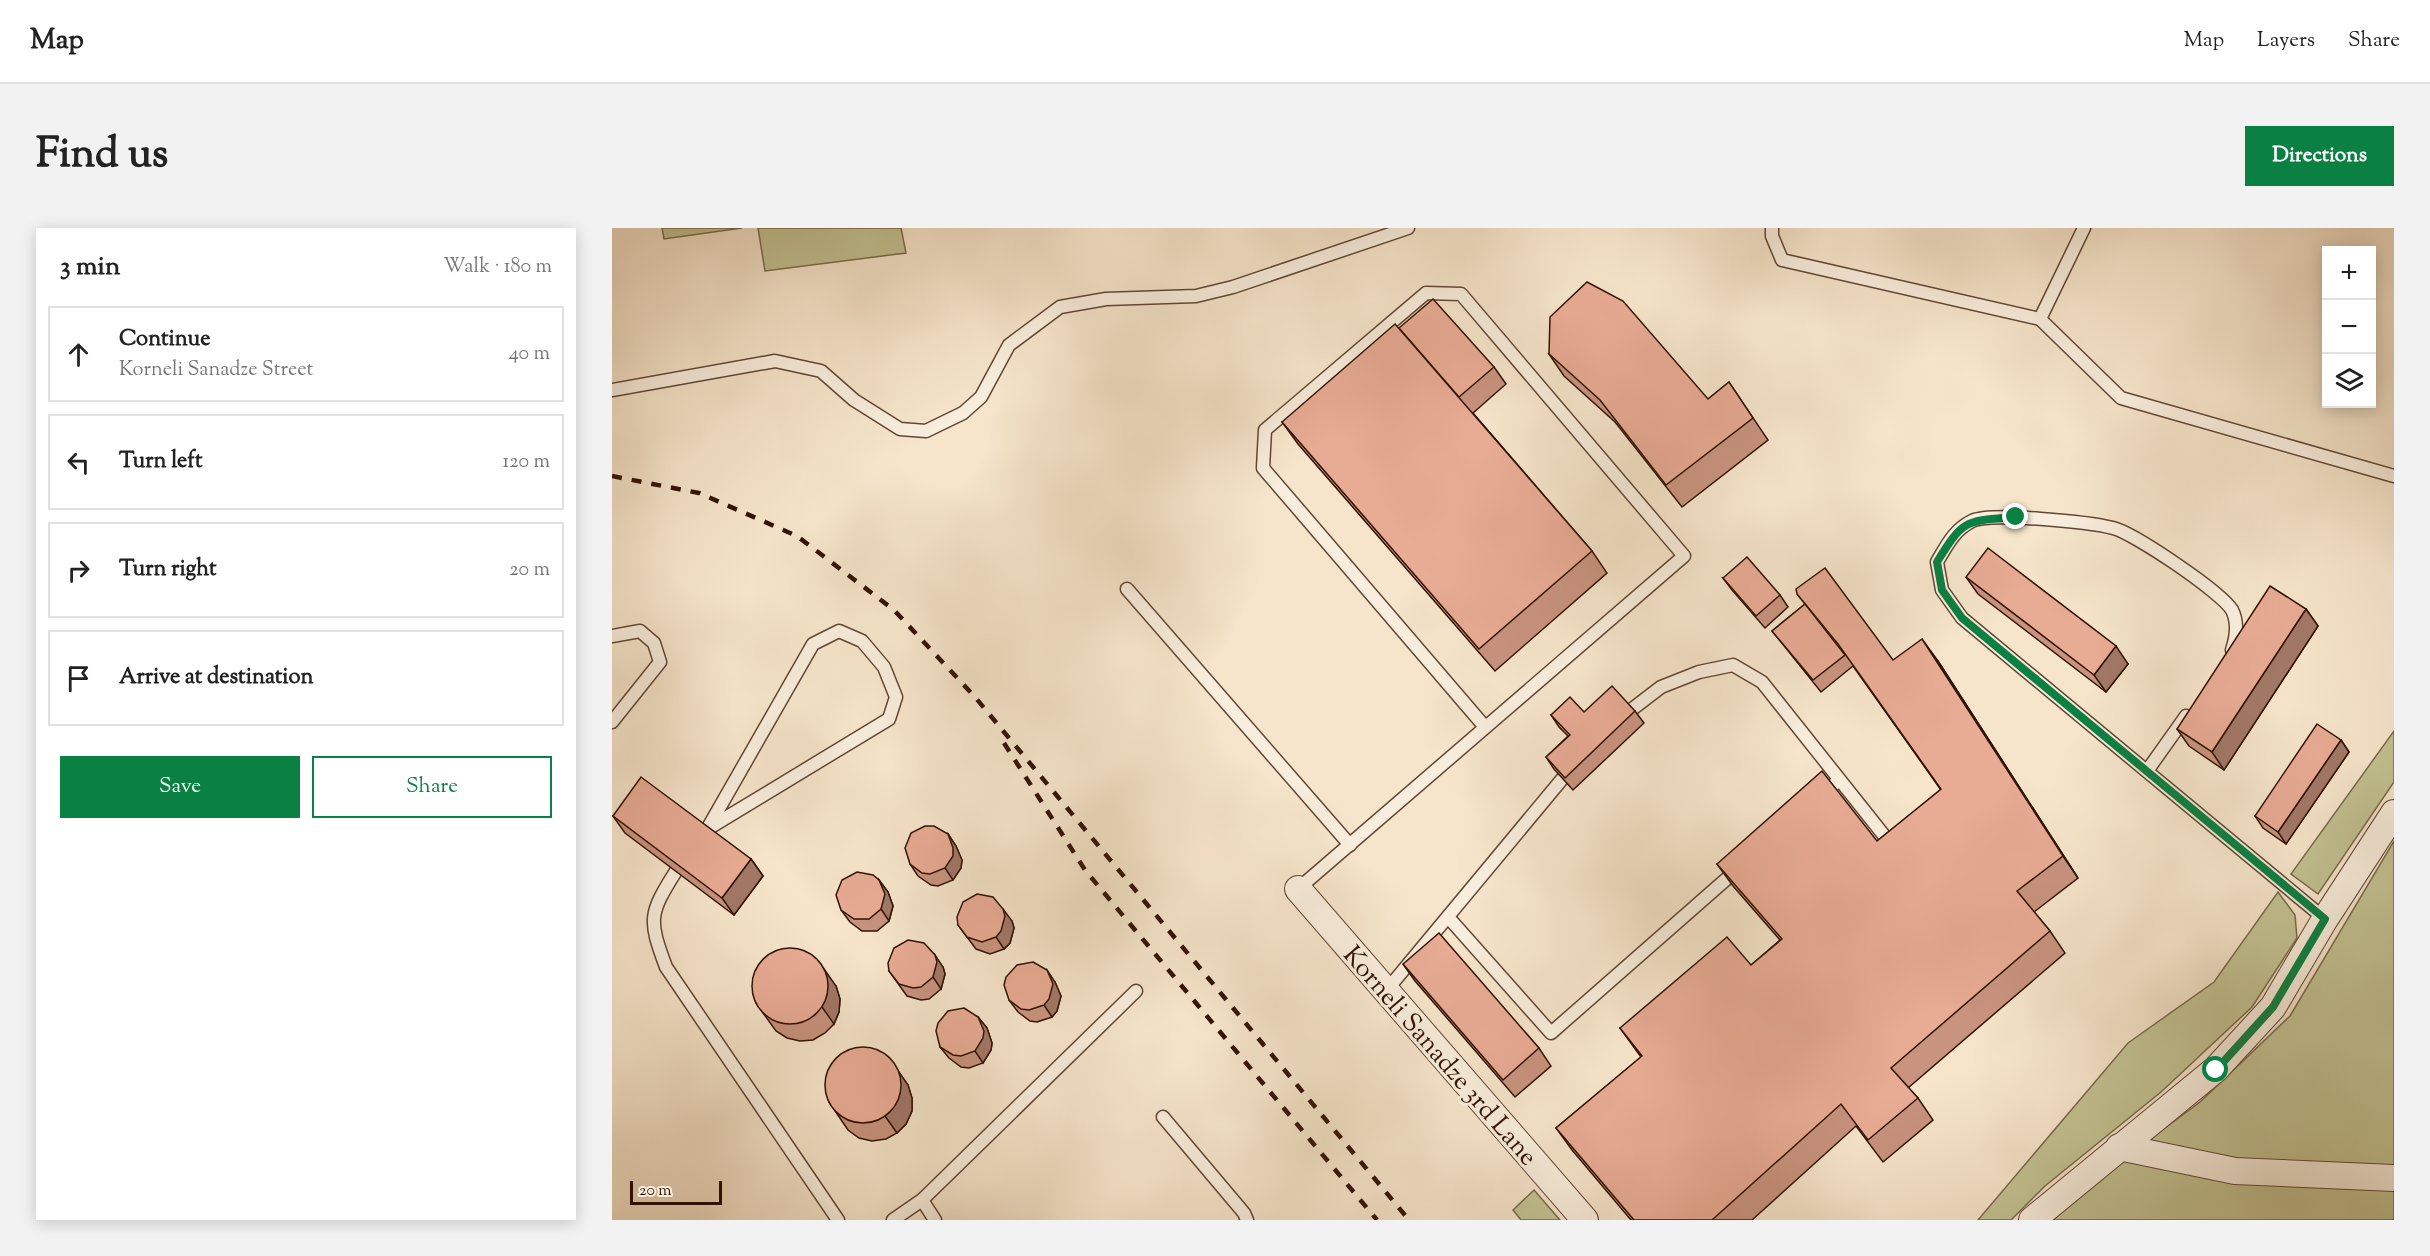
<!DOCTYPE html>
<html lang="en">
<head>
<meta charset="utf-8">
<style>
	body { margin:0; font-family:"Sorts Mill Goudy",serif; background:#f2f2f2; color:#222 }
	.controls { position:absolute; right:18px; top:18px; display:grid; overflow:hidden; border-radius:0px; box-shadow:0 3px 15px #0003 }
	.controls button { width:54px; height:54px; display:grid; place-items:center; padding:0; border:0; border-bottom:2px solid #e0e0e0; background:#fff; color:#222; font:30px sans-serif }
	.scale { position:absolute; left:18px; bottom:15px; width:92px; box-sizing:border-box; padding-left:6px; border:3px solid #311205; border-top:0; font-size:16px; line-height:21px; white-space:nowrap; color:#311205; -webkit-text-stroke:4px #f9eedd; paint-order:stroke }
	.stop { position:absolute; width:18px; height:18px; margin:-14px; border:4px solid #0b8043; border-radius:50%; background:#fff }
	.stop.end { background:#0b8043; border-color:#fff; box-shadow:0 2px 6px #0008 }
	.list { margin:0; padding:0; list-style:none }
	h2 { display:flex; justify-content:space-between; align-items:center; height:78px; margin:0; padding:0 24px; font-size:26px }
	h2 small { font-size:20px; font-weight:400; color:#767676 }
	.list li { display:grid; grid-template-columns:39px 1fr auto; gap:18px; align-items:center; box-sizing:border-box; height:96px; margin:0 12px 12px; padding:0 12px; border:2px solid #e0e0e0; border-radius:0px }
	.list b { display:block; font-size:22px; white-space:nowrap }
	.list p { margin:0; font-size:20px; white-space:nowrap; color:#767676 }
	.list em { font-size:20px; font-style:normal; color:#767676 }
	.actions { display:flex; gap:12px; padding:18px 24px }
	.actions a { flex:1; padding:14px 0; border:2px solid #0b8043; border-radius:0px; text-align:center; font-size:21px; color:#0b8043 }
	.actions .main { background:#0b8043; color:#fff }
	.icon { flex:none; width:33px; height:33px; fill:none; stroke:currentColor; stroke-width:2; stroke-linecap:round; stroke-linejoin:round }
	.map { position:relative; flex:none; width:1782px; height:992px; overflow:hidden; border-radius:0px }
	header { display:flex; align-items:center; gap:36px; box-sizing:border-box; height:84px; padding:0 30px; background:#fff; border-bottom:2px solid #e0e0e0 }
	header strong { font-size:28px }
	nav { display:flex; gap:33px; margin-inline-start:auto; font-size:21px }
	.intro { display:flex; align-items:center; justify-content:space-between; box-sizing:border-box; height:144px; padding:0 36px }
	h1 { margin:0; font-size:42px }
	.button { padding:15px 27px; border-radius:0px; background:#0b8043; color:#fff; font-size:21px; font-weight:700 }
	main { display:flex; gap:36px; padding:0 36px }
	aside { flex:1; background:#fff; border-radius:0px; box-shadow:0 3px 15px #0003 }
	.map>svg:first-child { display:block }
</style>
</head>
<body>
<header>
<strong>Map</strong>
<nav><a>Map</a><a>Layers</a><a>Share</a></nav>
</header>
<div class="intro"><h1>Find us</h1><a class="button">Directions</a></div>
<main>
<aside>
<h2>3 min<small>Walk · 180 m</small></h2>
<ul class="list">
<li><svg class="icon" aria-label="ahead" viewBox="0 0 24 24"><path d="M12 20V5M6 11l6-6 6 6"/></svg><div><b>Continue</b><p>Korneli Sanadze Street</p></div><em>40 m</em></li>
<li><svg class="icon" aria-label="left" viewBox="0 0 24 24"><path d="M17 20v-9H6M10 6l-5 5 5 5"/></svg><div><b>Turn left</b></div><em>120 m</em></li>
<li><svg class="icon" aria-label="right" viewBox="0 0 24 24"><path d="M7 20v-9h11M14 6l5 5-5 5"/></svg><div><b>Turn right</b></div><em>20 m</em></li>
<li><svg class="icon" aria-label="arrive" viewBox="0 0 24 24"><path d="M6 21V4h12l-3 4 3 4H6"/></svg><div><b>Arrive at destination</b></div></li>
</ul>
<div class="actions"><a class="main">Save</a><a>Share</a></div>
</aside>
<div class="map">
<svg width="1782" height="992" viewBox="0 0 1782 992">
	<rect width="100%" height="100%" fill="#f6e5cb"/>
	<filter id="stains"><feTurbulence type="fractalNoise" baseFrequency=".00333" numOctaves="4"/><feColorMatrix values="0 0 0 0 .2 0 0 0 0 .09 0 0 0 0 .02 0 0 0 .5 -.17"/></filter>
	<radialGradient id="worn" r=".72"><stop offset=".6" stop-color="#630" stop-opacity="0"/><stop offset="1" stop-color="#630" stop-opacity=".3"/></radialGradient>
	<g fill="#c3c292" stroke="#7a6a4c" stroke-width="1.5">
		<path d="M 50,0 L 130,0 L 52,11 Z"/>
		<path d="M 146,0 L 289,0 L 294,25 L 153,43 Z"/>
		<path d="M 1782,503 L 1782,554 L 1706,666 L 1679,646 Z"/>
		<path d="M 1782,613 L 1782,992 L 1441,992 L 1483,952 L 1588,874 L 1678,788 Z"/>
		<path d="M 1666,664 L 1683,687 L 1685,710 L 1640,779 L 1549,864 L 1433,958 L 1399,992 L 1366,992 L 1516,815 L 1602,754 Z"/>
		<path d="M 922,962 L 948,992 L 909,992 L 901,982 Z"/>
	</g>
	<g fill="none" stroke-linecap="round" stroke-linejoin="round">
		<defs>
			<g id="lane">
				<path d="M 1160,0 L 1160,8 L 1170,32 L 1428,91 L 1509,170 L 1782,248"/>
				<path d="M 1428,91 L 1472,0"/>
				<path d="M 0,162 L 163,133 L 209,143 L 242,172 L 288,201 L 314,203 L 351,185 L 369,169 L 397,117 L 448,79 L 494,71 L 584,68 L 621,59 L 796,0"/>
				<path d="M 515,361 L 738,617"/>
				<path d="M 0,408 L 28,403 L 42,415 L 48,434 L 0,494"/>
				<path d="M 1620,422 C 1624,410 1626,394 1620,382 C 1609,364 1522,305 1501,300 C 1477,294 1379,284 1360,293 C 1342,302 1335,317 1325,334 L 1330,362 L 1350,390 L 1713,691"/>
				<path d="M 1019,482 L 1049,459 L 1087,444 L 1121,437 L 1150,454 L 1278,615"/>
				<path d="M 1535,543 L 1574,488"/>
				<path d="M 1210,567 L 1227,552"/>
				<path d="M 93,605 L 201,416 L 227,403 L 250,413 L 272,439 L 284,469 L 277,491 L 97,600"/>
				<path d="M 64,643 C 37,686 36,691 54,739 L 226,992"/>
				<path d="M 686,661 L 1072,328 L 849,66 L 814,65 L 653,202 L 651,240 L 873,499"/>
				<path d="M 836,689 L 939,805 L 1127,640"/>
				<path d="M 774,763 L 951,550"/>
				<path d="M 551,889 L 632,985 L 635,992"/>
				<path d="M 310,972 L 323,992"/>
				<path d="M 281,992 L 310,972 L 524,763"/>
			</g>
			<g id="street">
				<path d="M 686,661 L 973,992"/>
				<path d="M 1507,919 L 1623,943 L 1782,950"/>
				<path d="M 1420,992 L 1604,841 L 1661,779 L 1713,691 L 1782,585"/>
			</g>
		</defs>
		<use href="#lane" stroke="#624736" stroke-width="15"/>
		<use href="#street" stroke="#624736" stroke-width="28"/>
		<use href="#lane" stroke="#f9eedd" stroke-width="12"/>
		<use href="#street" stroke="#f9eedd" stroke-width="26"/>
		<g stroke="#311205" stroke-width="4.5" stroke-dasharray="10 10" stroke-linecap="butt">
			<path d="M 0,248 L 87,265 L 185,308 L 282,382 L 363,469 L 797,992"/>
			<path d="M 392,515 L 473,642 L 765,992"/>
		</g>
	</g>
	<g fill="#c8937f" stroke="#311205" stroke-width="1.5">
		<path d="M 937,126 L 1096,171 L 1117,154 L 1156,212 L 1070,279 L 1003,194 L 952,148 Z"/>
		<path d="M 882,139 L 894,156 L 861,185 L 980,323 L 995,345 L 883,443 L 686,216 L 670,194 Z"/>
		<path d="M 1354,349 L 1516,436 L 1494,464 L 1366,366 Z"/>
		<path d="M 1111,350 L 1168,367 L 1176,379 L 1153,400 L 1120,362 Z"/>
		<path d="M 1185,366 L 1281,432 L 1326,433 L 1466,650 L 1422,684 L 1438,703 L 1453,725 L 1296,860 L 1306,870 L 1321,892 L 1271,934 L 1244,898 L 1140,992 L 1019,992 L 960,922 L 944,900 L 1029,829 L 1008,800 L 1139,737 L 1168,712 L 1121,658 L 1105,636 L 1265,613 L 1329,562 L 1241,438 L 1209,464 L 1169,414 L 1160,403 L 1193,376 Z"/>
		<path d="M 1694,381 L 1706,398 L 1612,542 L 1577,518 L 1565,501 Z"/>
		<path d="M 1023,483 L 1032,495 L 961,562 L 942,541 L 934,529 L 956,508 L 947,499 L 939,487 L 972,484 Z"/>
		<path d="M 1729,512 L 1737,524 L 1674,616 L 1651,600 L 1643,588 Z"/>
		<path d="M 1,588 L 139,631 L 151,648 L 122,687 L 13,605 Z"/>
		<path d="M 336,606 L 344,618 L 350,632 L 349,640 L 341,652 L 326,658 L 319,657 L 306,648 L 298,636 Z"/>
		<path d="M 267,652 L 276,664 L 281,678 L 277,693 L 265,703 L 250,703 L 238,694 L 229,682 Z"/>
		<path d="M 400,693 L 402,700 L 398,715 L 392,721 L 378,726 L 364,721 L 346,697 Z"/>
		<path d="M 791,736 L 927,820 L 939,838 L 903,869 L 803,753 Z"/>
		<path d="M 331,739 L 333,746 L 329,761 L 317,771 L 309,772 L 295,768 L 277,743 Z"/>
		<path d="M 443,754 L 449,768 L 445,783 L 440,789 L 425,794 L 418,793 L 406,784 L 397,772 Z"/>
		<path d="M 224,758 L 228,771 L 227,784 L 222,796 L 213,805 L 201,812 L 188,813 L 175,810 L 164,803 L 144,775 Z"/>
		<path d="M 366,789 L 375,800 L 380,815 L 379,822 L 371,835 L 357,840 L 349,839 L 337,830 L 328,819 Z"/>
		<path d="M 284,840 L 296,857 L 300,870 L 300,883 L 294,896 L 285,905 L 274,911 L 260,913 L 247,910 L 236,902 L 217,874 Z"/>
	</g>
	<g fill="#a27868" stroke="#311205" stroke-width="1.5">
		<path d="M 1694,381 L 1706,398 L 1612,542 L 1600,524 Z"/>
		<path d="M 1310,411 L 1326,433 L 1466,650 L 1451,628 Z"/>
		<path d="M 1504,418 L 1516,436 L 1494,464 L 1482,447 Z"/>
		<path d="M 1729,512 L 1737,524 L 1674,616 L 1666,604 Z"/>
		<path d="M 336,606 L 344,618 L 350,632 L 349,640 L 341,652 L 333,640 Z"/>
		<path d="M 139,631 L 151,648 L 122,687 L 110,670 Z"/>
		<path d="M 267,652 L 276,664 L 281,678 L 277,693 L 269,681 Z"/>
		<path d="M 391,681 L 400,693 L 402,700 L 398,715 L 392,721 L 384,709 Z"/>
		<path d="M 323,727 L 331,739 L 333,746 L 329,761 L 321,749 Z"/>
		<path d="M 212,741 L 224,758 L 228,771 L 227,784 L 222,796 L 210,779 Z"/>
		<path d="M 435,742 L 443,754 L 449,768 L 445,783 L 440,789 L 432,777 Z"/>
		<path d="M 366,789 L 375,800 L 380,815 L 379,822 L 371,835 L 363,823 Z"/>
		<path d="M 284,840 L 296,857 L 300,870 L 300,883 L 294,896 L 285,905 L 273,888 Z"/>
	</g>
	<g fill="#e8ab94" stroke="#311205" stroke-width="1.5">
		<path d="M 975,54 L 1011,73 L 1096,171 L 1117,154 L 1141,190 L 1054,257 L 988,172 L 937,126 L 938,89 Z"/>
		<path d="M 821,71 L 882,139 L 847,169 L 787,100 Z"/>
		<path d="M 783,96 L 980,323 L 867,421 L 670,194 Z"/>
		<path d="M 1376,320 L 1504,418 L 1482,447 L 1354,349 Z"/>
		<path d="M 1135,329 L 1168,367 L 1144,388 L 1111,350 Z"/>
		<path d="M 1213,340 L 1281,432 L 1310,411 L 1451,628 L 1405,663 L 1438,703 L 1279,840 L 1306,870 L 1256,912 L 1229,876 L 1100,992 L 1022,992 L 944,900 L 1030,828 L 1008,800 L 1115,709 L 1139,737 L 1170,711 L 1105,636 L 1210,543 L 1265,613 L 1329,561 L 1226,416 L 1185,366 L 1184,361 Z"/>
		<path d="M 1658,358 L 1694,381 L 1600,524 L 1565,501 Z"/>
		<path d="M 1193,376 L 1233,427 L 1201,452 L 1160,403 Z"/>
		<path d="M 1000,458 L 1023,483 L 953,550 L 934,529 L 958,507 L 939,487 L 958,469 L 972,484 Z"/>
		<path d="M 1705,496 L 1729,512 L 1666,604 L 1643,588 Z"/>
		<path d="M 29,549 L 139,631 L 110,670 L 1,588 Z"/>
		<path d="M 313,598 L 322,598 L 336,606 L 341,620 L 341,628 L 333,640 L 318,646 L 310,645 L 298,636 L 293,620 L 299,605 Z"/>
		<path d="M 245,644 L 261,647 L 267,652 L 273,666 L 269,681 L 257,691 L 242,691 L 229,682 L 224,667 L 230,652 Z"/>
		<path d="M 365,666 L 381,669 L 391,681 L 393,688 L 389,703 L 384,709 L 370,714 L 355,709 L 346,697 L 345,689 L 351,674 Z"/>
		<path d="M 827,705 L 927,820 L 891,852 L 791,736 Z"/>
		<path d="M 296,712 L 312,715 L 323,727 L 325,734 L 321,749 L 309,759 L 301,760 L 287,756 L 277,743 L 276,735 L 282,720 Z"/>
		<circle cx="178" cy="758" r="38"/>
		<path d="M 421,734 L 435,742 L 441,756 L 437,771 L 432,777 L 417,782 L 409,781 L 397,772 L 392,757 L 394,749 L 405,737 Z"/>
		<path d="M 352,780 L 366,789 L 372,803 L 371,810 L 363,823 L 349,828 L 341,827 L 328,819 L 324,803 L 326,795 L 336,783 Z"/>
		<circle cx="251" cy="857" r="38"/>
	</g>
	<g fill="none" stroke-linecap="round" stroke-linejoin="round">
		<path stroke="#0b8043" stroke-width="8" d="M 1404,289 C 1354,293 1352,290 1325,334 L 1330,362 L 1350,390 L 1713,691 L 1661,779 L 1604,842"/>
	</g>
	<g text-anchor="middle" stroke-width="6" stroke-linejoin="round" paint-order="stroke">
		<g font-size="26" fill="#311205" stroke="#f9eedd">
			<text transform="translate(829 827) rotate(49)" y="9">Korneli Sanadze 3rd Lane</text>
		</g>
	</g>
	<rect width="100%" height="100%" filter="url(#stains)"/>
	<rect width="100%" height="100%" fill="url(#worn)"/>
</svg>
<div class="controls">
<button>+</button>
<button>−</button>
<button><svg class="icon" aria-label="layers" viewBox="0 0 24 24"><path d="M12 4l9 5-9 5-9-5zM3 14l9 5 9-5"/></svg></button>
</div>
<div class="scale">20 m</div>
<div class="stop" style="left:1604px;top:842px"></div>
<div class="stop end" style="left:1404px;top:289px"></div>
</div>
</main>
</body>
</html>
